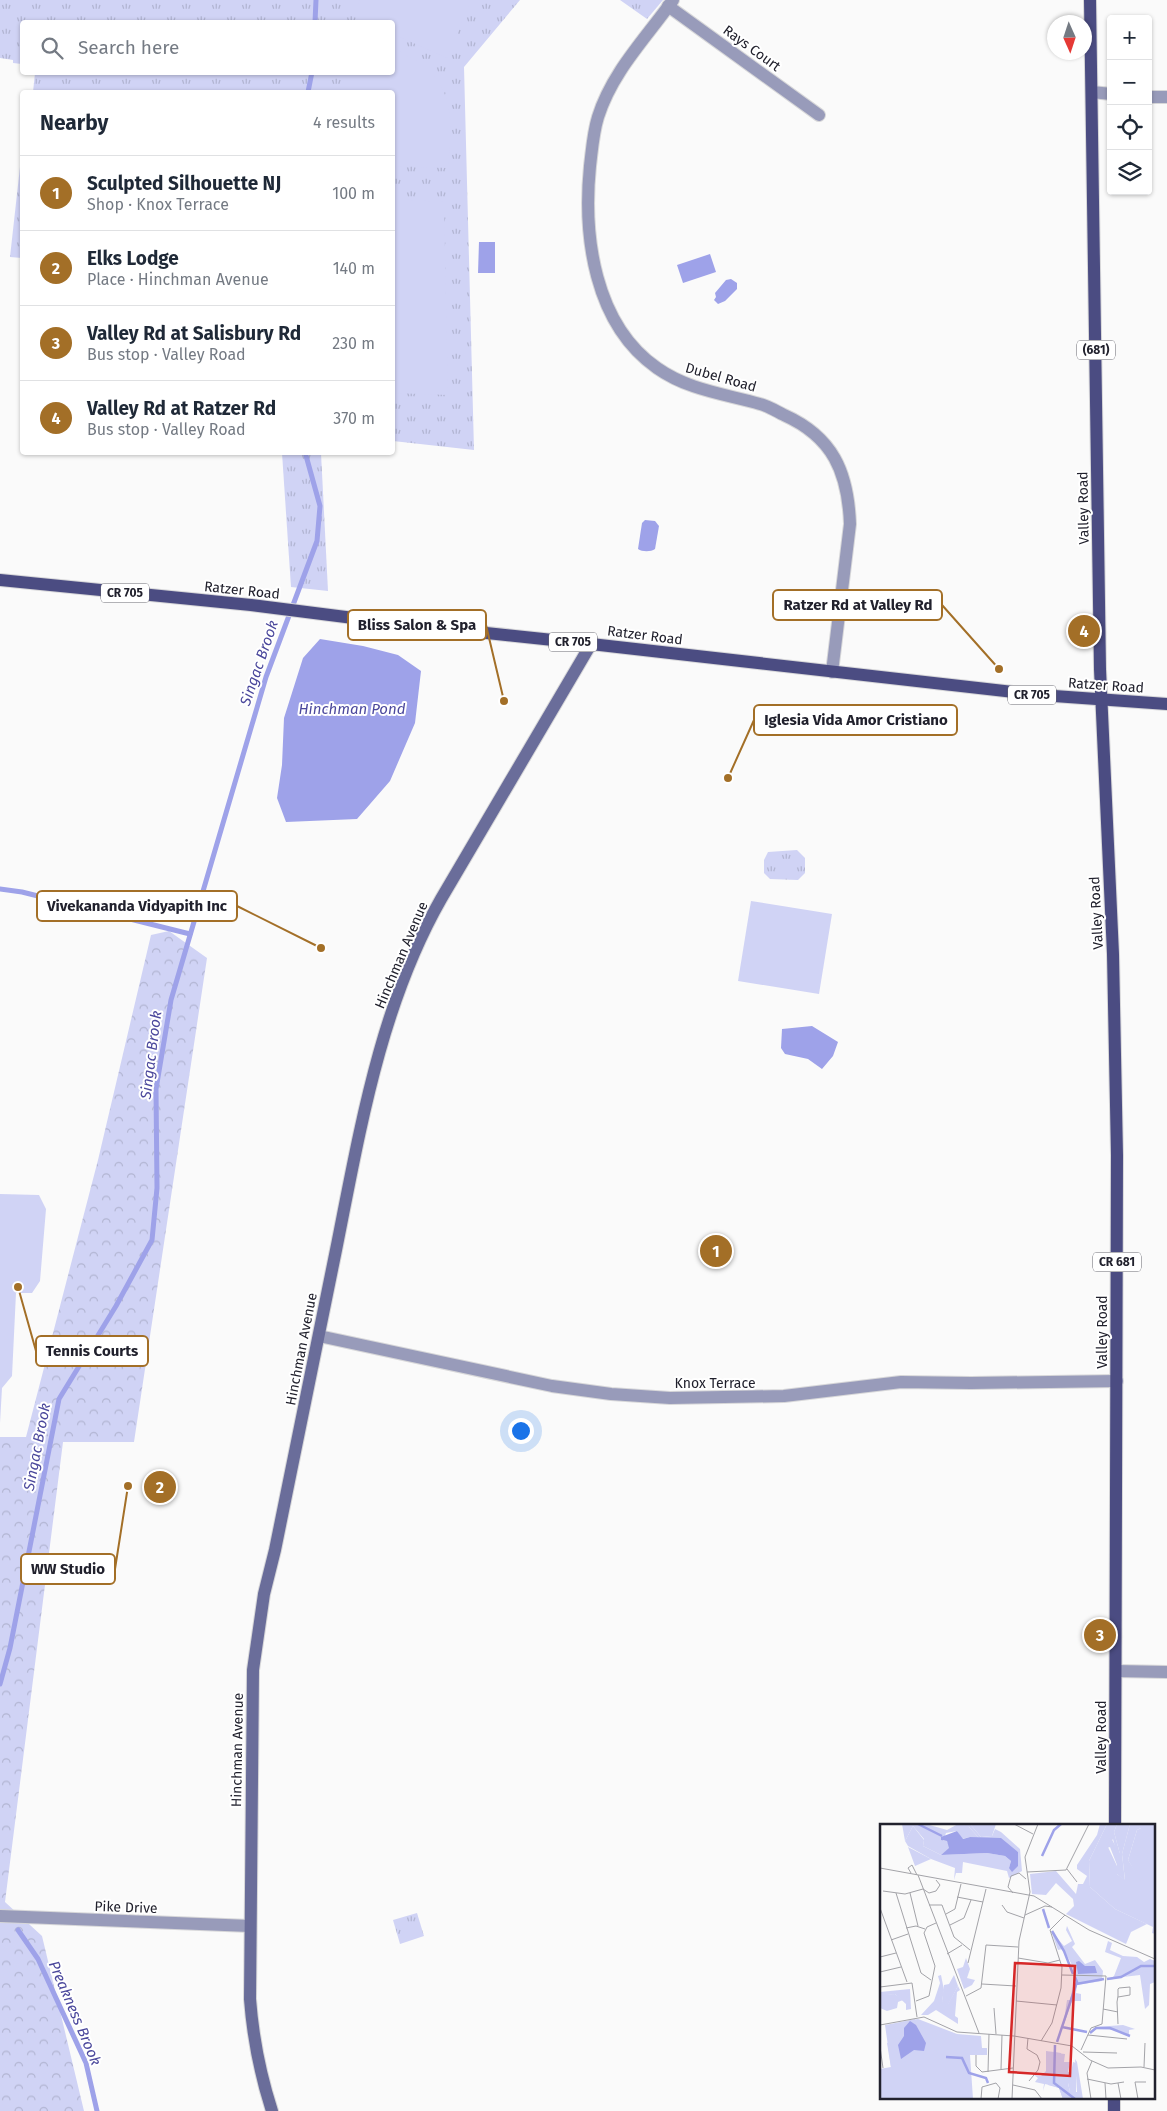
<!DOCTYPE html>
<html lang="en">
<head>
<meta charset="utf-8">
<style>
	body { margin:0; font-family:"Fira Sans",sans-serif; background:#f6f6f7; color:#1f2937 }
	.controls { position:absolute; right:15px; top:15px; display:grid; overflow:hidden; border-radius:5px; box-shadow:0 1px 4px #0004 }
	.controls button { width:45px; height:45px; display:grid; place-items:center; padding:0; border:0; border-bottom:1px solid #e0e1e3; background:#fff; color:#1f2937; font:25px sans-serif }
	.compass { position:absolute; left:1047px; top:15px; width:45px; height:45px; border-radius:50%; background:#fff; box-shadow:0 1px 4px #0004; rotate:177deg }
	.you { position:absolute; left:520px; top:1430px; width:18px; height:18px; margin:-12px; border:4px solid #fff; border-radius:50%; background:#1a73e8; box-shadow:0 0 0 8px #1a73e833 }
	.badge { display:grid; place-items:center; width:32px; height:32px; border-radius:50%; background:#a36f27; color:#fff; font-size:16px; font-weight:700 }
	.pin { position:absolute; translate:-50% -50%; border:2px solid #fff; box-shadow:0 1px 5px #0006 }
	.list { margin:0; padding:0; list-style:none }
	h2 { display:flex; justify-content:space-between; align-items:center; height:65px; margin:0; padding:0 20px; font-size:21px }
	h2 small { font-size:16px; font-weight:400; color:#747a83 }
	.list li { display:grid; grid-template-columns:32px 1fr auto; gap:15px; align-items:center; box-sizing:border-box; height:75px; padding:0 20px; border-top:1px solid #e0e1e3 }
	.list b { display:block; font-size:19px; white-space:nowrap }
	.list p { margin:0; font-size:16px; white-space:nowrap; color:#747a83 }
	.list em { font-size:16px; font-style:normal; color:#747a83 }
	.icon { flex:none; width:28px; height:28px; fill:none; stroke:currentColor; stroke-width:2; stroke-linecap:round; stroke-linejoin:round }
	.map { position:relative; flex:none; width:1167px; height:2111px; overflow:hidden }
	.search { position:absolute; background:#fff; box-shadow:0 1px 4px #0004; left:20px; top:20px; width:375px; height:55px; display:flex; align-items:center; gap:12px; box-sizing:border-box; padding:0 18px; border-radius:5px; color:#747a83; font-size:19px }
	.panel { position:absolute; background:#fff; box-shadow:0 1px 4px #0004; left:20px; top:90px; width:375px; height:365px; border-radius:5px }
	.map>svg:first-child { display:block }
</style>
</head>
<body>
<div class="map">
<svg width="1167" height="2111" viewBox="0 0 1167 2111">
	<defs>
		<pattern id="forest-crowns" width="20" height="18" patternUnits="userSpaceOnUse" patternTransform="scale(1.25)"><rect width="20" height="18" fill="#d0d3f5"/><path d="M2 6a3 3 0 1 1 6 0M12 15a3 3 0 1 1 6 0" fill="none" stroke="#b2b5d2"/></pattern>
		<pattern id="park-tufts" width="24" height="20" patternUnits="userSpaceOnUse" patternTransform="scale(1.25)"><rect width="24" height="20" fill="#d0d3f5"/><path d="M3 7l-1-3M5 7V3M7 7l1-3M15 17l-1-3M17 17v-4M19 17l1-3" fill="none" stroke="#b2b5d2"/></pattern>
	</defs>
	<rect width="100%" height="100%" fill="#fafafa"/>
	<path fill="url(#forest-crowns)" d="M 169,931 L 207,958 L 134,1442 L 63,1442 L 5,1902 L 42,1936 L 84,2111 L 0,2111 L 0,1437 L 26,1437 L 98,1160 L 151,935 Z"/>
	<g fill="url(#park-tufts)">
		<path d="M 0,0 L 520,0 L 464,67 L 474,450 L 393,441 L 392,92 L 33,92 L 35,73 L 392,72 L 392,22 L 22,22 L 22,64 L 13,63 L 13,60 L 0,58 Z"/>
		<path d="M 620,0 L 663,0 L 647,19 Z"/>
		<path d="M 22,149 L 22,258 L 10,257 Z"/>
		<path d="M 282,453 L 321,453 L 328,591 L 291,587 Z"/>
		<path d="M 797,850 L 805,858 L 805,873 L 798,880 L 770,879 L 764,873 L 764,860 L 768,852 Z"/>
		<path d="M 417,1913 L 424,1936 L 400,1944 L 393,1920 Z"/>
	</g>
	<g fill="#d0d3f5">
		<path d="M 360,0 L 471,0 L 447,58 L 393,34 L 392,22 L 367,22 L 353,16 Z"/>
		<path d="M 393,48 C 403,54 415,59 424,66 C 457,94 451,129 448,168 L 393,166 L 392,92 L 340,92 L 346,73 L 392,72 Z"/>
		<path d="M 393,199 L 444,202 L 448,395 L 393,393 Z"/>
		<path d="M 751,901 L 832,914 L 819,994 L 738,981 Z"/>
		<path d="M 0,1194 L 39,1195 L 46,1209 L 40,1281 L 32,1293 L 16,1293 L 12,1376 L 2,1388 L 0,1423 Z"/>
	</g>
	<g fill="#9ea2e9">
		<path d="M 479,242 L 495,242 L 495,273 L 478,273 Z"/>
		<path d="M 710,254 L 716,272 L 683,283 L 677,265 Z"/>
		<path d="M 731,279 L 737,283 L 737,289 L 725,301 L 718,304 L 714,300 L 716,297 L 715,293 L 726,280 Z"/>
		<path d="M 645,520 L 655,521 L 659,526 L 655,549 C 651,552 642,552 638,549 L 642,523 Z"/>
		<path d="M 320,639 L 363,646 L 398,655 L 421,671 L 415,723 L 390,781 L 357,819 L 286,822 L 277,798 L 282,765 L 284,718 L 303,658 Z"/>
		<path d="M 812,1026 L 838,1042 L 833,1056 L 822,1069 L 808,1059 L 785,1054 L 781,1048 L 782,1029 Z"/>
	</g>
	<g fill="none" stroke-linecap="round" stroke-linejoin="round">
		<g stroke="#9ea2e9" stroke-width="5">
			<path d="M 315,22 L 316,0"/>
			<path d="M 308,92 L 312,72"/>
			<path d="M 0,889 L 22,892 L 190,934"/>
			<path d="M 0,1684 L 10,1648 L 59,1399 L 116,1306 L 152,1240 L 157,1188 L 156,1089 L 171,1000 L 266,677 L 317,541 L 320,506 L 305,452"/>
			<path d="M 18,1930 L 38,1959 L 86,2063 L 97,2111"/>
		</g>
		<defs>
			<g id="street">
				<path d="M 673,0 C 646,38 612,72 598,117 C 593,133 592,150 590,166 C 583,236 594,324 657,368 C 688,390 725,394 760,404 C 768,406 776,411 784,415 C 833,437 848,472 850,524 L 832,672"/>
				<path d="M 668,6 L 819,115"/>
				<path d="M 1092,92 L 1111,94"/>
				<path d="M 1148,97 L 1167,97"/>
				<path d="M 319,1336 L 552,1386 L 611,1394 L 670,1398 L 784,1396 L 901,1382 L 971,1383 L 1117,1381"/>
				<path d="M 1116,1671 L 1167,1672"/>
				<path d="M 0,1916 L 250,1926"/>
			</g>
			<path id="secondary" d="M 272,2111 C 260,2074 253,2038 250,1999 L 253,1670 L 264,1594 L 275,1550 C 295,1450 316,1350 336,1250 C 360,1130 380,1006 441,899 L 591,644"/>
			<g id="primary">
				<path d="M 1090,0 L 1100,669 L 1113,954 L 1117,1155 L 1115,1825"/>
				<path d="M 0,580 L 251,605 L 393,623 L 591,644 L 1040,695 L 1167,704"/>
				<path d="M 1114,2111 L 1114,2097"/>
			</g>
		</defs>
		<use href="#street" stroke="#d7d7d9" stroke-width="14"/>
		<use href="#secondary" stroke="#d7d7d9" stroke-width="14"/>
		<use href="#primary" stroke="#d7d7d9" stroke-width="14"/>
		<use href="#street" stroke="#989bba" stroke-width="12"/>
		<use href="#secondary" stroke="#6a6d9a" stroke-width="12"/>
		<use href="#primary" stroke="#4b4c82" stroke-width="12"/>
	</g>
	<g text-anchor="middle" stroke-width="4" stroke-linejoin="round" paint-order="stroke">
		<g fill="#fff" stroke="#64646c" stroke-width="1">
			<rect x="1077" y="340.5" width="38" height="19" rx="4"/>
			<rect x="101" y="583.5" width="48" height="19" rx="4"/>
			<rect x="549" y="632.5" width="48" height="19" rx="4"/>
			<rect x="1008" y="685.5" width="48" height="19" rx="4"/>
			<rect x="1093" y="1252.5" width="48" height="19" rx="4"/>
		</g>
		<g font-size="12" font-weight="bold" fill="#21212d">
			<text x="1096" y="354">(681)</text>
			<text x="125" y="597">CR 705</text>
			<text x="573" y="646">CR 705</text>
			<text x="1032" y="699">CR 705</text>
			<text x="1117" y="1266">CR 681</text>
		</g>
		<g font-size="14" fill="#21212d" stroke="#fff">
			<text transform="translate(752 48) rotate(36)" y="5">Rays Court</text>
			<text transform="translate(721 377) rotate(16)" y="5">Dubel Road</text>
			<text transform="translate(1083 508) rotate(-91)" y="5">Valley Road</text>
			<text transform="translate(242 590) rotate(6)" y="5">Ratzer Road</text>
			<text transform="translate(645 635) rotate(7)" y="5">Ratzer Road</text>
			<text transform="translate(1106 685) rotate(4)" y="5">Ratzer Road</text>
			<text transform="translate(1096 913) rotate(-93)" y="5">Valley Road</text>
			<text transform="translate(401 955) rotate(-67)" y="5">Hinchman Avenue</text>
			<text transform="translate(1102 1332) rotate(-90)" y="5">Valley Road</text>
			<text transform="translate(301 1349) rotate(-79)" y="5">Hinchman Avenue</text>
			<text x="715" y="1388">Knox Terrace</text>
			<text transform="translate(1101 1737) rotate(-90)" y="5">Valley Road</text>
			<text transform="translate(237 1750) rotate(-89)" y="5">Hinchman Avenue</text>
			<text transform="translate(126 1907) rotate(2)" y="5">Pike Drive</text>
		</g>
		<g font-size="15" font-style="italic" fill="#4b489c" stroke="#fff">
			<text transform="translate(259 663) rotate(-71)" y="5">Singac Brook</text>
			<text x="352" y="714">Hinchman Pond</text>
			<text transform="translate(151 1055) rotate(-83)" y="5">Singac Brook</text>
			<text transform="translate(37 1447) rotate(-79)" y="5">Singac Brook</text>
			<text transform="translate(75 2013) rotate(67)" y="5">Preakness Brook</text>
		</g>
	</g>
	<g transform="translate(880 1824)">
		<rect width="275" height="275" fill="#fafafa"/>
		<path d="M 227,0 L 237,0 L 234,8 L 240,30 L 237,31 L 233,15 L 228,23 L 237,42 L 237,50 L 245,56 L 242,30 L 250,0 L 275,0 L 275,110 L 272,109 L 273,103 L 235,85 L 210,63 L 209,37 ZM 261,4 L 262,48 L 258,51 L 248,36 L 257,6 ZM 266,145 L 275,145 L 275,158 L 270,160 L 269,181 L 265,185 L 260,151 L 243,153 ZM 15,170 L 23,176 L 18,178 L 17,184 L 7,187 L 0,184 L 0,171 ZM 38,195 L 77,210 L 101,212 L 102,224 L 107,224 L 107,231 L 90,231 L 93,275 L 0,275 L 0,245 L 11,243 L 5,201 Z" fill="#d0d3f5" fill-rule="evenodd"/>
		<path d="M 78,0 L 90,0 L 101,13 L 112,12 L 115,5 L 121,8 L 140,25 L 142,47 L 129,54 L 127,47 L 122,46 L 83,38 L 82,49 L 76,49 L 74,56 L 75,44 L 51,35 L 28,22 L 25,17 L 33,2 L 44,16 L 43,22 L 61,31 L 107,29 L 125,32 L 131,37 L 129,44 L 138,39 L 138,28 L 109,15 L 100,15 L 89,3 ZM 220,0 L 227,0 L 209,37 L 210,63 L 235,85 L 267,100 L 251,108 L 246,120 L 186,90 L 194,82 L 193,75 L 176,59 L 166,71 L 152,70 L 150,50 L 176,47 L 196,70 L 198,60 L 203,60 L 207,52 L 197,45 L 197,41 L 217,11 ZM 237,0 L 250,0 L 242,30 L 245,57 L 237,50 L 237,41 L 230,23 L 227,24 L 230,12 L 240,30 L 234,8 ZM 261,4 L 268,31 L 261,58 L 248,36 L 257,6 ZM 187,102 L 195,120 L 192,123 L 205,140 L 215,136 L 223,147 L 222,157 L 197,161 L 196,169 L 201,170 L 201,177 L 192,177 L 183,203 L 187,176 L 190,176 L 195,153 L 191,139 L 183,125 L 178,126 L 171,107 L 184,122 L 192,117 L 186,106 ZM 228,117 L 232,119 L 230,126 L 243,132 L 257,133 L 264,138 L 270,135 L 275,137 L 275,145 L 229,156 L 234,152 L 241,134 L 225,128 ZM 86,134 L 90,145 L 87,154 L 95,156 L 92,161 L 84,165 L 77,145 L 83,143 ZM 61,151 L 64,166 L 62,177 L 68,180 L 78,162 L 80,166 L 77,168 L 75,192 L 78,194 L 78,200 L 56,186 L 48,191 L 41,191 L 54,177 L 60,159 L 58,152 ZM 30,165 L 31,185 L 26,186 L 26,180 L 15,170 L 0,172 L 0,168 ZM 35,195 L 36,201 L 30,197 L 26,200 L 18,221 L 19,229 L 27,234 L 34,226 L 28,236 L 11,244 L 7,219 L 21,214 L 22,207 L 15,206 L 13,200 ZM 243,201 L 255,205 L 249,206 L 249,212 L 238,206 L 217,205 L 211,208 L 216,203 ZM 175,228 L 181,229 L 190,268 L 197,268 L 195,235 L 197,238 L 203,275 L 183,275 L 179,264 L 168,261 Z" fill="#d0d3f5"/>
		<path d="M 22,0 L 46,0 L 67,6 L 78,0 L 88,2 L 100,15 L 90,13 L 82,15 L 77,7 L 66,9 L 63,17 L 67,17 L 70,24 L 61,31 L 43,22 L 44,15 L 33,2 L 25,17 Z" fill="#d0d3f5"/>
		<path d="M 74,151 L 78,162 L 68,181 L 64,181 L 62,177 L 64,161 L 69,160 Z" fill="#d0d3f5"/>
		<path d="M 90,0 L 116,0 L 112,12 L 101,13 ZM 28,23 L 51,35 L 35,42 ZM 174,220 L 176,229 L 185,230 L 184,238 L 190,238 L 188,248 L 191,249 L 193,238 L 196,239 L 196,272 L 190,268 L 188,259 L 183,263 L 194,275 L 183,275 L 179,264 L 173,262 L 165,260 L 163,267 L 164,260 L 155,258 L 158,254 L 154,251 L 161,252 L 166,247 L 166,227 L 174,228 Z" fill="#d0d3f5"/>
		<path d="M 77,7 L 83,15 L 90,13 L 121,14 L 138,28 L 138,42 L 132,48 L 129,44 L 131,37 L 125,32 L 107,29 L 61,31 L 69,24 L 67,17 L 61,16 L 61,13 ZM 199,137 L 205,142 L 215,142 L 217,149 L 198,150 L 196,138 ZM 30,197 L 36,201 L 46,219 L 44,227 L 34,226 L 21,235 L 18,221 L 24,212 L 24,204 Z" fill="#9ea2e9"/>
		<path fill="none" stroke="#9ea2e9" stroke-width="2.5" d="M 38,0 L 62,12M 162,32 L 174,6 L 181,0M 163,85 L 169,104M 172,107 L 184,127 L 193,150M 227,155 L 241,153 L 261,142 L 275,142M 196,160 L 224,155M 182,203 L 207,208M 210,209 L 216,204 L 230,204 L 250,212M 177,218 L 197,158 L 195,153M 175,221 L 174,259 L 195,275M 66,233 L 82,234 L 89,249 L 106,254 L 108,259"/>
		<path fill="none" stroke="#a3a3a8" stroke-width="1" d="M 134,0 L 153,10M 0,44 L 154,72 L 209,106 L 275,135M 187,45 L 197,58M 147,48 L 186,46 L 209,0M 31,49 L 28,44 L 32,41 L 37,51M 38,51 L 99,209M 43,65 L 49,69 L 56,67 L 60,61 L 56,56M 3,67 L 25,70 L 43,65M 16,69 L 41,149 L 51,156M 30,69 L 38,102M 133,69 L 128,63 L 131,52 L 139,49 L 146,55M 77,73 L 103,78M 49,81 L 62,81 L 74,113 L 90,126M 122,81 L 127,88 L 144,94M 0,84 L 27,158M 66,90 L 75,85 L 81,60M 145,91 L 165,82 L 172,83M 70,101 L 84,94 L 91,76M 26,104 L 36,102 L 45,105M 11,116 L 28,110M 67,130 L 82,121M 0,133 L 16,129M 138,134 L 168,139 L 180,136M 88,139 L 106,65M 0,148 L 21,143M 182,151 L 226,152 L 222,200 L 211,204 L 201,226M 102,160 L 136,162M 0,163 L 32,159 L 37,193M 86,172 L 101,164 L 106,121 L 138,123M 238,173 L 250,171 L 250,163 L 239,164 L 238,165 L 238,172 L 237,178 L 238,200M 36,177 L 49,172 L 55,142 L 44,109 L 47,103 L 56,99M 136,177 L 177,181M 114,184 L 116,210M 223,185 L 238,188M 0,201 L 44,193 L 77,208 L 134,212 L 192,222 L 210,236 L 228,244 L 261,243 L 275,246M 208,211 L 247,215M 148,214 L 147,225 L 157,231 L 160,238 L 158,246 L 149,257M 161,217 L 172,199 L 181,164 L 182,143 L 170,106 L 185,91M 0,223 L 3,244M 203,228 L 237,229M 96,231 L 96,242 L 102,248 L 133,244M 264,243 L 265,219M 121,245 L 122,211M 108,248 L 109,210M 207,255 L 231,260 L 244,258M 225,259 L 226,275M 238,259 L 241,275M 133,261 L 155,266 L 162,275M 101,275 L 102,263 L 116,259 L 120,264 L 118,275M 132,275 L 139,117 L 150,68 L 145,33 L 158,0M 211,275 L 207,249 L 212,237M 258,275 L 255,258 L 266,258"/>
		<path fill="#d62828" fill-opacity="0.15" stroke="#d62828" stroke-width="2.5" d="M 135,139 L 195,142 L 190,252 L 129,248 Z"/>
		<rect width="275" height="275" fill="none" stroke="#21212d" stroke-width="2.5"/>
	</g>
	<path fill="none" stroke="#a36f27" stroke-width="2" d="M999 669L942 605M504 701L486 625M728 778L754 720M321 948L237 906M18 1287L36 1351M128 1486L115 1569"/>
	<g fill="#a36f27" stroke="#fff" stroke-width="2">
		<circle cx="999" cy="669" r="5"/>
		<circle cx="504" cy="701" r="5"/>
		<circle cx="728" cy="778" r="5"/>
		<circle cx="321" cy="948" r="5"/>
		<circle cx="18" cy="1287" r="5"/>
		<circle cx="128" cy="1486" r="5"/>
	</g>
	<g fill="#fff" stroke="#a36f27" stroke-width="2">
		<rect x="773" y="590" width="169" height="30" rx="5"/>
		<rect x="348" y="610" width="138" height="30" rx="5"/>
		<rect x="754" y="705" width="203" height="30" rx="5"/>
		<rect x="37" y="891" width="200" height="30" rx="5"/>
		<rect x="36" y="1336" width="112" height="30" rx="5"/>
		<rect x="21" y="1554" width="94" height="30" rx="5"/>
	</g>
	<g font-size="15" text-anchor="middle" font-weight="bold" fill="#21212d">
		<text x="858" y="610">Ratzer Rd at Valley Rd</text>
		<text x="417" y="630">Bliss Salon &amp; Spa</text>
		<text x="856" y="725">Iglesia Vida Amor Cristiano</text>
		<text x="137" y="911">Vivekananda Vidyapith Inc</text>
		<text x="92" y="1356">Tennis Courts</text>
		<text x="68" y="1574">WW Studio</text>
	</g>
</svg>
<div class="controls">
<button>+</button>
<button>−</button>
<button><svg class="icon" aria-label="locate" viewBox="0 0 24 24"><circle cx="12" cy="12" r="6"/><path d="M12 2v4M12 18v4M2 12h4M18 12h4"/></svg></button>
<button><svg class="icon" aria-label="layers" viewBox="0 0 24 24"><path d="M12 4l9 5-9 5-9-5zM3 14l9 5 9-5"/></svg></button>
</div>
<svg class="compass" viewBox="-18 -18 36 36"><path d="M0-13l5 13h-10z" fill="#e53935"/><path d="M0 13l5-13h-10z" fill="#747a83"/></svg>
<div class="you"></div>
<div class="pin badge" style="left:716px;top:1251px">1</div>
<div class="pin badge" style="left:160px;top:1487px">2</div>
<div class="pin badge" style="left:1100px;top:1635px">3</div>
<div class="pin badge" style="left:1084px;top:631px">4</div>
<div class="search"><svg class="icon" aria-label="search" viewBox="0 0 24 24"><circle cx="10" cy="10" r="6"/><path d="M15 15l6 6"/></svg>Search here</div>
<section class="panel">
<h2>Nearby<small>4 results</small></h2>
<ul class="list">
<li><span class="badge">1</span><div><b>Sculpted Silhouette NJ</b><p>Shop · Knox Terrace</p></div><em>100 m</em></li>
<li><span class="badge">2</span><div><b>Elks Lodge</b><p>Place · Hinchman Avenue</p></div><em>140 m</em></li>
<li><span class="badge">3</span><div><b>Valley Rd at Salisbury Rd</b><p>Bus stop · Valley Road</p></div><em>230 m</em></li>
<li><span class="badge">4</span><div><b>Valley Rd at Ratzer Rd</b><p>Bus stop · Valley Road</p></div><em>370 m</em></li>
</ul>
</section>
</div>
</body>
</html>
